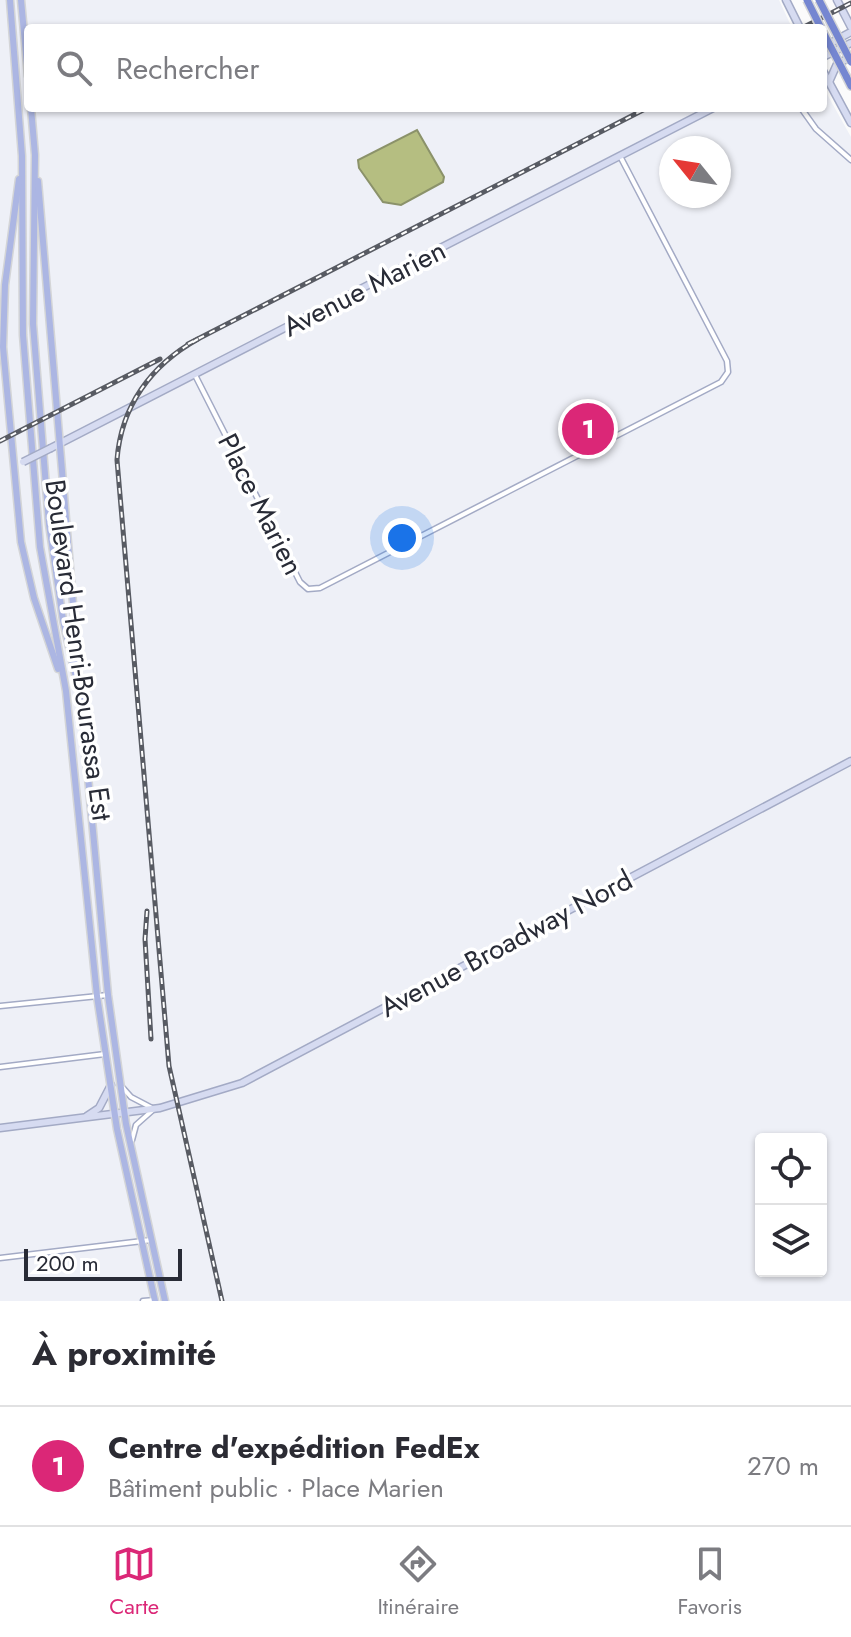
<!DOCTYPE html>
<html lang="fr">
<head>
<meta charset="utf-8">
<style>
	body { margin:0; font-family:Jost,sans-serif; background:#f2f2f3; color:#2b2b33 }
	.controls { position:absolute; right:24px; bottom:24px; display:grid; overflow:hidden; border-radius:8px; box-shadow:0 2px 6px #0004 }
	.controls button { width:72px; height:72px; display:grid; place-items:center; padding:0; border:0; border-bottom:2px solid #e1e1e2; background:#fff; color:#2b2b33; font:40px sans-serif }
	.compass { position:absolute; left:659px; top:136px; width:72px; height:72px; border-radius:50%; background:#fff; box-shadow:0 2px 6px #0004; rotate:300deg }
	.scale { position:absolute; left:24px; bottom:20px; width:158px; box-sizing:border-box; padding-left:8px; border:4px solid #282b36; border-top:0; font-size:22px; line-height:28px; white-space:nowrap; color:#282b36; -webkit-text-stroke:6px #fff; paint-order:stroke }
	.you { position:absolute; left:402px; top:538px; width:28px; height:28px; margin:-20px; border:6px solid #fff; border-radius:50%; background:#1a73e8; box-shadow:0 0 0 12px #1a73e833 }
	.badge { display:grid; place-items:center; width:52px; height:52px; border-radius:50%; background:#db2777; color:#fff; font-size:26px; font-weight:700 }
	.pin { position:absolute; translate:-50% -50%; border:4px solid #fff; box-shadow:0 2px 8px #0006 }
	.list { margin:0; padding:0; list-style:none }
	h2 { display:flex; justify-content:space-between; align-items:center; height:104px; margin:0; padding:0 32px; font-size:34px }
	h2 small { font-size:26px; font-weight:400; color:#7c7c81 }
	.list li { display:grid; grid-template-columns:52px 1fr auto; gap:24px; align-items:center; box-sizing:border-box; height:120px; padding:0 32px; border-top:2px solid #e1e1e2 }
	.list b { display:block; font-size:30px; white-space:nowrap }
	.list p { margin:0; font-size:26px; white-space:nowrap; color:#7c7c81 }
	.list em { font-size:26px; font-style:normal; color:#7c7c81 }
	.icon { flex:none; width:44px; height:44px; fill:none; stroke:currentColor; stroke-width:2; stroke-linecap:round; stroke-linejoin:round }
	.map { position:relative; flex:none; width:851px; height:1301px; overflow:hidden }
	.search { position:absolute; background:#fff; box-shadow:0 2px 6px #0004; left:24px; right:24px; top:24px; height:88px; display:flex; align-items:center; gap:20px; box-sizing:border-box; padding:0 28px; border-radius:8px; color:#7c7c81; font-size:30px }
	.sheet { height:224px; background:#fff }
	nav { display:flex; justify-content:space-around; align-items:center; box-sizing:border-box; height:112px; border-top:2px solid #e1e1e2; background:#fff; font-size:22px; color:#7c7c81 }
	nav a { display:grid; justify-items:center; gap:4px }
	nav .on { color:#db2777 }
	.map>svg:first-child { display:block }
</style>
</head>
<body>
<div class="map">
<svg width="851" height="1301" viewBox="0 0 851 1301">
	<rect width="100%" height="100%" fill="#fbfbfb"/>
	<path fill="#eef0f7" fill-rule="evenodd" d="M 0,0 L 779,0 L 792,28 L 28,28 L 28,108 L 823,108 L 823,87 L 851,137 L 851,1301 L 0,1301 ZM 671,148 L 719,148 L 719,196 L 671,196 ZM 761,1139 L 821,1139 L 821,1271 L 761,1271 Z"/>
	<path fill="#b5be81" stroke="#8b926a" stroke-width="2" d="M 417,130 L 444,177 L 443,182 L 401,205 L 383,202 L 359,168 L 358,160 Z"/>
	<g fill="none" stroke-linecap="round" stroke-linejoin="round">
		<defs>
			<g id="street">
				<path d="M 801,108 L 816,129 L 851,160"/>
				<path d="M 195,375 L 300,582 L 308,589 L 320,588 L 721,382 L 728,372 L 727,361 L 620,156"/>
				<path d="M 0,1006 L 108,995"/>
				<path d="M 0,1067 L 105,1054"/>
				<path d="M 123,1088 L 131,1097 L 154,1109 L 136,1125 L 132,1140"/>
				<path d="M 0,1258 L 151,1240"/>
				<path d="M 143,1301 L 155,1300"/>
			</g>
			<g id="secondary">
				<path d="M 786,0 L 800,28"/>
				<path d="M 837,0 L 851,27"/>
				<path d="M 823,47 L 851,32"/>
				<path d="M 823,57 L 851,43"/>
				<path d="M 823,71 L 851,123"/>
				<path d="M 829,82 L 837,64 L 851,57"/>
				<path d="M 51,448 L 713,108"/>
				<path d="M 87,1116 L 99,1108 L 111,1085"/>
				<path d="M 0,1128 L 160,1108 L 242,1083 L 851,761"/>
			</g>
			<g id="primary">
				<path d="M 10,0 L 22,156 L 23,335 L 40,547 L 66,691 L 97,996 L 117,1129 L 155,1301"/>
				<path d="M 21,0 L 28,76"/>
				<path d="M 31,108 L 35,155 L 33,324 L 49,524 L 63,620 L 81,700 L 108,995 L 126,1124 L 165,1301"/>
				<path d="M 19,179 L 5,285 L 3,347 L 21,542 L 34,598 L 58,669"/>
				<path d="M 38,181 L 79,676"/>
			</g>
			<path id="highway" d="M 846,76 L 851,86"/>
		</defs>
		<use href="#street" stroke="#a3aac5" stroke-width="7"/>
		<use href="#secondary" stroke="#a3aac5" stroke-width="9"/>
		<use href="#primary" stroke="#d4d5d7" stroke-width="9"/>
		<use href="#highway" stroke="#d4d5d7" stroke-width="10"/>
		<use href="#street" stroke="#fff" stroke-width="4"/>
		<use href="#secondary" stroke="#d6dbf1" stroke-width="6"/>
		<use href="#primary" stroke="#acb6e3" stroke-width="6"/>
		<use href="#highway" stroke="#7586d1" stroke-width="7"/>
		<defs>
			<g id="rail">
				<path d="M 802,28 L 851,3"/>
				<path d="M 198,339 C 151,365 121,406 117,460 L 169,1066 L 222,1301"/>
				<path d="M 188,344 L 647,108"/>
				<path d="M 0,441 L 160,359"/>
				<path d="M 147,911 L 145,939 L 151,1039"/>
			</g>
		</defs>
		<use href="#rail" stroke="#585b63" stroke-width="5"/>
		<use href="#rail" stroke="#fff" stroke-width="2" stroke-dasharray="6" stroke-linecap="butt"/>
		<defs>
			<path id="secondary-bridge" d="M 23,462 L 51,448"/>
			<g id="highway-bridge">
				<path d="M 807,0 L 821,28"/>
				<path d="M 819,0 L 851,62"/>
				<path d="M 823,32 L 846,76"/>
			</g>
		</defs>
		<use href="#secondary-bridge" stroke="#a3aac5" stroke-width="9" stroke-linecap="butt"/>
		<use href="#highway-bridge" stroke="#d4d5d7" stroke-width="10" stroke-linecap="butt"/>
		<use href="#secondary-bridge" stroke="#d6dbf1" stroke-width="6"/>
		<use href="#highway-bridge" stroke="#7586d1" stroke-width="7"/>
	</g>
	<g text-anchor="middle" stroke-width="7" stroke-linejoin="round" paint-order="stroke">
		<g font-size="28" fill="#282b36" stroke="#fff">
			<text transform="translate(364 288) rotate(-27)" y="10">Avenue Marien</text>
			<text transform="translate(261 504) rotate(63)" y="10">Place Marien</text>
			<text transform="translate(79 650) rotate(82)" y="10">Boulevard Henri-Bourassa Est</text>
			<text transform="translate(506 943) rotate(-28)" y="10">Avenue Broadway Nord</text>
		</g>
	</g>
</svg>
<div class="controls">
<button><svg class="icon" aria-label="locate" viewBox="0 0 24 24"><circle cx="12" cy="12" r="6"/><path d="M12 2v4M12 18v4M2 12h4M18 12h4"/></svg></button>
<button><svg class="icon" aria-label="layers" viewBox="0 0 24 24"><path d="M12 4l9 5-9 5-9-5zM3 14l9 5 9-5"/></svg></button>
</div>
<svg class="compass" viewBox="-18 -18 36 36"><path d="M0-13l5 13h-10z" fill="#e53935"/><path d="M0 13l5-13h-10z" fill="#7c7c81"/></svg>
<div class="scale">200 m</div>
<div class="you"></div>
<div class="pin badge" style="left:588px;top:429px">1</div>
<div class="search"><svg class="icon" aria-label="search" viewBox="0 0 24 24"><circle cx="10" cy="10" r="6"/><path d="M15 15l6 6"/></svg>Rechercher</div>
</div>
<section class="sheet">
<h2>À proximité<small></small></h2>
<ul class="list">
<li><span class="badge">1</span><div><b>Centre d'expédition FedEx</b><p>Bâtiment public · Place Marien</p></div><em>270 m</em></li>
</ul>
</section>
<nav>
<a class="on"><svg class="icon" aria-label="map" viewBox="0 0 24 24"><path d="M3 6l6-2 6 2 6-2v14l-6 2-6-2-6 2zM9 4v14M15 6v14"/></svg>Carte</a>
<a><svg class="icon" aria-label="directions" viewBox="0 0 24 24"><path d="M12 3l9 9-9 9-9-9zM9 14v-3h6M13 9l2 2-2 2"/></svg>Itinéraire</a>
<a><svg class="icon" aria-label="saved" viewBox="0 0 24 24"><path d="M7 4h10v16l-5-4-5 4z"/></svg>Favoris</a>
</nav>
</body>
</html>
